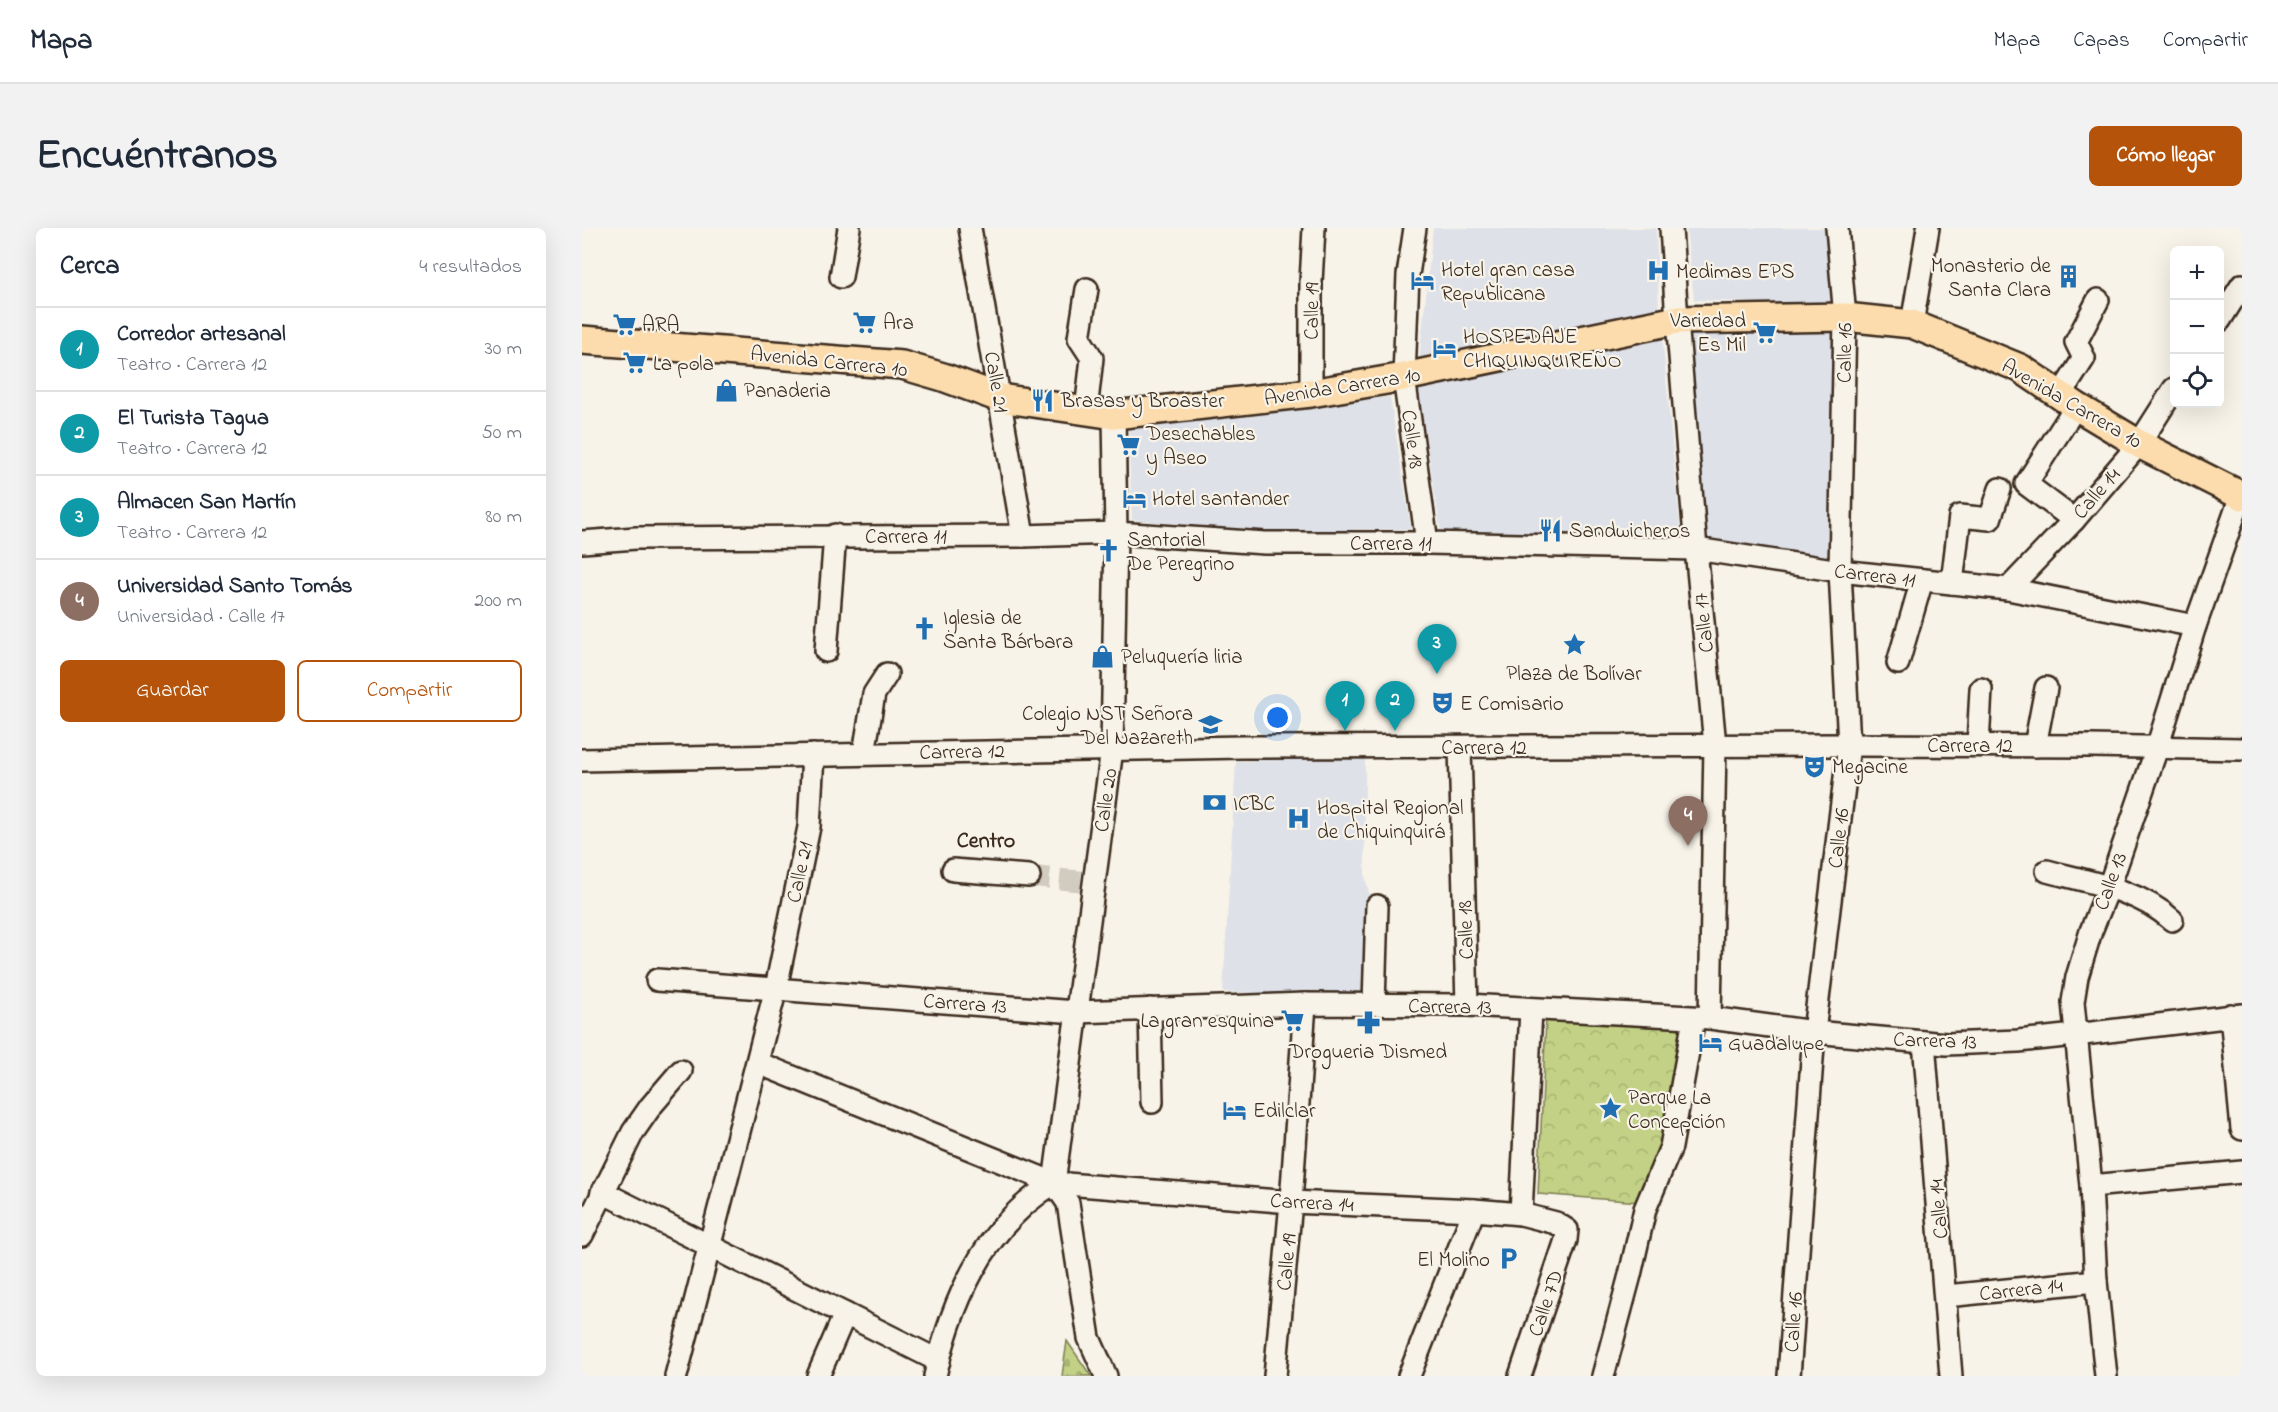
<!DOCTYPE html>
<html lang="es">
<head>
<meta charset="utf-8">
<style>
	body { margin:0; font-family:"Indie Flower",sans-serif; background:#f2f2f3; color:#1f2937 }
	.controls { position:absolute; right:18px; top:18px; display:grid; overflow:hidden; border-radius:9px; box-shadow:0 6px 24px #0002 }
	.controls button { width:54px; height:54px; display:grid; place-items:center; padding:0; border:0; border-bottom:2px solid #e0e1e3; background:#fff; color:#1f2937; font:30px sans-serif }
	.you { position:absolute; left:696px; top:490px; width:21px; height:21px; margin:-15px; border:4px solid #fff; border-radius:50%; background:#1a73e8; box-shadow:0 0 0 9px #1a73e833 }
	.badge { display:grid; place-items:center; width:39px; height:39px; border-radius:50%; background:#b45309; color:#fff; font-size:20px; font-weight:700 }
	.pin { position:absolute; translate:-50% -50px; filter:drop-shadow(0 2px 3px #0008) }
	.pin::after { content:''; position:absolute; top:32px; width:21px; height:18px; background:inherit; clip-path:polygon(0 0,100% 0,50% 100%) }
	.list { margin:0; padding:0; list-style:none }
	h2 { display:flex; justify-content:space-between; align-items:center; height:78px; margin:0; padding:0 24px; font-size:26px }
	h2 small { font-size:20px; font-weight:400; color:#747a83 }
	.list li { display:grid; grid-template-columns:39px 1fr auto; gap:18px; align-items:center; box-sizing:border-box; height:84px; padding:0 24px; border-top:2px solid #e0e1e3 }
	.list b { display:block; font-size:22px; white-space:nowrap }
	.list p { margin:0; font-size:20px; white-space:nowrap; color:#747a83 }
	.list em { font-size:20px; font-style:normal; color:#747a83 }
	.actions { display:flex; gap:12px; padding:18px 24px }
	.actions a { flex:1; padding:14px 0; border:2px solid #b45309; border-radius:9px; text-align:center; font-size:21px; color:#b45309 }
	.actions .main { background:#b45309; color:#fff }
	.icon { flex:none; width:33px; height:33px; fill:none; stroke:currentColor; stroke-width:2; stroke-linecap:round; stroke-linejoin:round }
	.map { position:relative; flex:none; width:1660px; height:1148px; overflow:hidden; border-radius:9px }
	header { display:flex; align-items:center; gap:36px; box-sizing:border-box; height:84px; padding:0 30px; background:#fff; border-bottom:2px solid #e0e1e3 }
	header strong { font-size:28px }
	nav { display:flex; gap:33px; margin-inline-start:auto; font-size:21px }
	.intro { display:flex; align-items:center; justify-content:space-between; box-sizing:border-box; height:144px; padding:0 36px }
	h1 { margin:0; font-size:42px }
	.button { padding:15px 27px; border-radius:9px; background:#b45309; color:#fff; font-size:21px; font-weight:700 }
	main { display:flex; gap:36px; padding:0 36px }
	aside { flex:1; background:#fff; border-radius:9px; box-shadow:0 6px 24px #0002 }
	.map>svg:first-child { display:block }
</style>
</head>
<body>
<header>
<strong>Mapa</strong>
<nav><a>Mapa</a><a>Capas</a><a>Compartir</a></nav>
</header>
<div class="intro"><h1>Encuéntranos</h1><a class="button">Cómo llegar</a></div>
<main>
<aside>
<h2>Cerca<small>4 resultados</small></h2>
<ul class="list">
<li><span class="badge" style="background:#0f9aa8">1</span><div><b>Corredor artesanal</b><p>Teatro · Carrera 12</p></div><em>30 m</em></li>
<li><span class="badge" style="background:#0f9aa8">2</span><div><b>El Turista Tagua</b><p>Teatro · Carrera 12</p></div><em>50 m</em></li>
<li><span class="badge" style="background:#0f9aa8">3</span><div><b>Almacen San Martín</b><p>Teatro · Carrera 12</p></div><em>80 m</em></li>
<li><span class="badge" style="background:#8d6e63">4</span><div><b>Universidad Santo Tomás</b><p>Universidad · Calle 17</p></div><em>200 m</em></li>
</ul>
<div class="actions"><a class="main">Guardar</a><a>Compartir</a></div>
</aside>
<div class="map">
<svg width="1660" height="1148" viewBox="0 0 1660 1148">
	<defs>
		<pattern id="cemetery-stones" width="16" height="16" patternUnits="userSpaceOnUse" patternTransform="scale(1.5)"><rect width="16" height="16" fill="#c2d185"/><path d="M2 7V4a2 2 0 0 1 4 0v3zM10 15v-3a2 2 0 0 1 4 0v3z" fill="#a8b472"/></pattern>
		<pattern id="park-crowns" width="20" height="18" patternUnits="userSpaceOnUse" patternTransform="scale(1.5)"><rect width="20" height="18" fill="#c2d185"/><path d="M2 6a3 3 0 1 1 6 0M12 15a3 3 0 1 1 6 0" fill="none" stroke="#a8b472"/></pattern>
	</defs>
	<rect width="100%" height="100%" fill="#f7f3e8"/>
	<filter id="ink" filterUnits="userSpaceOnUse"><feTurbulence type="fractalNoise" baseFrequency=".0167" numOctaves="2"/><feDisplacementMap in="SourceGraphic" scale="12" xChannelSelector="R" yChannelSelector="G"/><feConvolveMatrix kernelMatrix="1 2 1 2 8 2 1 2 1" color-interpolation-filters="sRGB"/></filter>
	<g filter="url(#ink)">
		<g fill="#dfe1e8">
			<path d="M 851,0 L 1074,0 L 1077,80 L 837,132 Z"/>
			<path d="M 1104,0 L 1243,0 L 1254,78 L 1112,72 Z"/>
			<path d="M 1252,98 L 1245,329 L 1126,311 L 1108,104 Z"/>
			<path d="M 1080,106 L 1099,310 L 859,306 L 836,159 Z"/>
			<path d="M 808,169 L 829,301 L 684,303 L 550,292 L 546,197 Z"/>
			<path d="M 783,529 L 783,648 L 790,678 L 786,768 L 641,764 L 654,533 Z"/>
		</g>
		<path fill="url(#cemetery-stones)" stroke="#7e7e52" stroke-width="1.5" d="M 485,1113 L 509,1148 L 480,1148 Z"/>
		<path fill="url(#park-crowns)" stroke="#7e7e52" stroke-width="1.5" d="M 964,790 L 1099,799 L 1100,863 L 1058,974 L 956,966 Z"/>
		<g fill="none" stroke-linecap="round" stroke-linejoin="round">
			<path stroke="#d1cbc0" stroke-width="21" stroke-dasharray="21 10" stroke-linecap="butt" d="M 447,648 L 507,654"/>
			<defs>
				<g id="minor">
					<path d="M 388,0 L 441,308"/>
					<path d="M 833,0 L 826,47 L 822,149 L 845,315"/>
					<path d="M 1089,0 L 1095,92 L 1114,321 L 1133,517 L 1128,790"/>
					<path d="M 259,49 L 267,0"/>
					<path d="M 1638,92 L 1660,57"/>
					<path d="M 1330,96 L 1346,0"/>
					<path d="M 729,165 L 729,54 L 732,0"/>
					<path d="M 1478,168 L 1502,130 L 1494,114 L 1516,72"/>
					<path d="M 504,183 L 510,130 L 497,110 L 505,61"/>
					<path d="M 1492,292 L 1444,256 L 1494,178"/>
					<path d="M 0,314 L 54,310 L 441,308 L 534,305 L 683,315 L 845,315 L 1114,321 L 1258,343 L 1426,361 L 1613,398"/>
					<path d="M 1370,355 L 1378,288 L 1408,291 L 1418,261"/>
					<path d="M 1426,361 L 1492,292 L 1557,216 L 1592,161"/>
					<path d="M 244,423 L 253,307"/>
					<path d="M 1316,435 L 1340,352"/>
					<path d="M 1396,517 L 1399,461"/>
					<path d="M 1453,518 L 1464,460"/>
					<path d="M 878,519 L 885,777"/>
					<path d="M 282,525 L 292,466 L 305,446"/>
					<path d="M 0,532 L 661,519 L 1267,517 L 1510,518 L 1660,521"/>
					<path d="M 371,642 L 447,648"/>
					<path d="M 1465,643 C 1507,654 1557,662 1590,692"/>
					<path d="M 75,752 L 494,784 L 723,776 L 885,777 L 1128,790 L 1232,804 L 1364,816 L 1436,813 L 1493,807 L 1660,787"/>
					<path d="M 792,776 L 795,678"/>
					<path d="M 568,781 L 570,874"/>
					<path d="M 1649,787 L 1660,901"/>
					<path d="M 1342,814 L 1369,1148"/>
					<path d="M 176,835 L 472,955 L 486,975 L 507,1110 L 524,1148"/>
					<path d="M 472,955 L 530,521 L 534,305 L 532,187"/>
					<path d="M 472,955 L 709,974 L 892,982 L 939,986 L 974,995 L 985,1002 L 984,1012 L 938,1148"/>
					<path d="M 1509,958 L 1660,944"/>
					<path d="M 20,964 L 357,1133"/>
					<path d="M 939,986 L 949,781"/>
					<path d="M 0,1007 L 51,904 L 69,878 L 99,843"/>
					<path d="M 1364,1068 L 1514,1053"/>
					<path d="M 94,1148 L 194,760 L 227,599 L 231,527"/>
					<path d="M 236,1148 L 263,1086"/>
					<path d="M 353,1148 C 370,1071 403,997 472,955"/>
					<path d="M 693,1148 L 709,974 L 723,776"/>
					<path d="M 827,1148 L 892,982"/>
					<path d="M 1021,1148 L 1048,1047 L 1063,981 L 1089,919 L 1112,790"/>
					<path d="M 1207,1148 L 1232,804 L 1267,517 L 1258,343 L 1263,89 L 1255,0"/>
					<path d="M 1524,1148 L 1514,1053 L 1509,958 L 1491,774 L 1495,749 L 1509,703 L 1527,659 L 1575,520 L 1613,398 L 1659,268"/>
				</g>
				<path id="major" d="M 0,112 L 320,137 L 361,149 L 418,170 L 532,187 L 729,165 L 822,149 L 1095,92 L 1263,89 L 1330,96 L 1438,140 L 1494,178 L 1557,216 L 1660,268"/>
			</defs>
			<use href="#minor" stroke="#3b2a1e" stroke-width="26"/>
			<use href="#major" stroke="#3b2a1e" stroke-width="32"/>
			<use href="#minor" stroke="#f7f3e8" stroke-width="21"/>
			<use href="#major" stroke="#fcdcac" stroke-width="27"/>
		</g>
	</g>
	<defs>
		<symbol id="hospital-bare" viewBox="-9 -9 18 18"><path d="M-5-5h3v3.5h4V-5h3V5h-3V1.5h-4V5h-3Z" fill="#1f6fb2" stroke="#f7f3e8" stroke-width="2.5" paint-order="stroke"/></symbol>
		<symbol id="building-bare" viewBox="-9 -9 18 18"><path d="M-4-6H4V6H1V3H-1V6H-4ZM-2.5-4.3h1.7v1.8h-1.7ZM.8-4.3h1.7v1.8H.8ZM-2.5-1h1.7V.8h-1.7ZM.8-1h1.7V.8H.8Z" fill="#1f6fb2" stroke="#f7f3e8" stroke-width="2.5" paint-order="stroke"/></symbol>
		<symbol id="hotel-bare" viewBox="-9 -9 18 18"><path d="M-6-4.5h1.5V1H6V5H4.5V3h-9V5H-6ZM-4 0a1.8 1.8 0 1 1 3.6 0ZM.5 0V-2.5h3Q6-2.5 6 0Z" fill="#1f6fb2" stroke="#f7f3e8" stroke-width="2.5" paint-order="stroke"/></symbol>
		<symbol id="supermarket-bare" viewBox="-9 -9 18 18"><path d="M-6-5.5h2.5l.6 2H6L4.5 2H-2.5L-4.4-4H-6ZM-1.5 3.2a1.3 1.3 0 1 0 .1 0ZM3 3.2a1.3 1.3 0 1 0 .1 0Z" fill="#1f6fb2" stroke="#f7f3e8" stroke-width="2.5" paint-order="stroke"/></symbol>
		<symbol id="shop-bare" viewBox="-9 -9 18 18"><path d="M-5-2.5h2.3a2.7 3.5 0 0 1 5.4 0H5L5.5 6h-11ZM-1.5-2.5h3a1.5 2.3 0 0 0-3 0Z" fill="#1f6fb2" stroke="#f7f3e8" stroke-width="2.5" paint-order="stroke"/></symbol>
		<symbol id="restaurant-bare" viewBox="-9 -9 18 18"><path d="M-5-6h1v4h1v-4h1v4h1v-4h1v5L-1.5 .5V6h-2V.5L-5-1ZM5-6V6H3V1.5H1.5Q1.5-4 5-6Z" fill="#1f6fb2" stroke="#f7f3e8" stroke-width="2.5" paint-order="stroke"/></symbol>
		<symbol id="church-bare" viewBox="-9 -9 18 18"><path d="M-1.2-6h2.4v3.5h3.3v2.4h-3.3V6h-2.4V-.1h-3.3v-2.4h3.3Z" fill="#1f6fb2" stroke="#f7f3e8" stroke-width="2.5" paint-order="stroke"/></symbol>
		<symbol id="sight-bare" viewBox="-9 -9 18 18"><path d="M0-6L1.8-2.2L6-1.7L2.9 1.2L3.7 5.4L0 3.3L-3.7 5.4L-2.9 1.2L-6-1.7L-1.8-2.2Z" fill="#1f6fb2" stroke="#f7f3e8" stroke-width="2.5" paint-order="stroke"/></symbol>
		<symbol id="theatre-bare" viewBox="-9 -9 18 18"><path d="M-5-5.5Q0-4 5-5.5V0Q5 5 0 6Q-5 5-5 0ZM-3.3-2.5H-1v1.5H-3.3ZM1-2.5H3.3v1.5H1ZM-2.8 1Q0 5.5 2.8 1Z" fill="#1f6fb2" stroke="#f7f3e8" stroke-width="2.5" paint-order="stroke"/></symbol>
		<symbol id="school-bare" viewBox="-9 -9 18 18"><path d="M0-5L7-2L0 1L-7-2ZM-4 1L0 2.5L4 1V4Q0 6-4 4Z" fill="#1f6fb2" stroke="#f7f3e8" stroke-width="2.5" paint-order="stroke"/></symbol>
		<symbol id="bank-bare" viewBox="-9 -9 18 18"><path d="M-6-4H6V4H-6ZM0-2.3a2.3 2.3 0 1 0 0 4.6a2.3 2.3 0 1 0 0-4.6Z" fill="#1f6fb2" stroke="#f7f3e8" stroke-width="2.5" paint-order="stroke"/></symbol>
		<symbol id="pharmacy-bare" viewBox="-9 -9 18 18"><path d="M-2-6h4v4h4v4h-4v4h-4v-4h-4v-4h4Z" fill="#1f6fb2" stroke="#f7f3e8" stroke-width="2.5" paint-order="stroke"/></symbol>
		<symbol id="parking-bare" viewBox="-9 -9 18 18"><path d="M-3.5-5.5H1a3.5 3.5 0 0 1 0 7H-1V5.5H-3.5ZM-1-3.4V-.6H.8a1.4 1.4 0 0 0 0-2.8Z" fill="#1f6fb2" stroke="#f7f3e8" stroke-width="2.5" paint-order="stroke"/></symbol>
	</defs>
	<g fill-rule="evenodd">
		<use href="#hospital-bare" x="1060" y="26" width="33" height="33"/>
		<use href="#building-bare" x="1470" y="32" width="33" height="33"/>
		<use href="#hotel-bare" x="824" y="36" width="33" height="33"/>
		<use href="#supermarket-bare" x="266" y="78" width="33" height="33"/>
		<use href="#supermarket-bare" x="26" y="80" width="33" height="33"/>
		<use href="#supermarket-bare" x="1166" y="88" width="33" height="33"/>
		<use href="#hotel-bare" x="846" y="104" width="33" height="33"/>
		<use href="#supermarket-bare" x="36" y="118" width="33" height="33"/>
		<use href="#shop-bare" x="128" y="146" width="33" height="33"/>
		<use href="#restaurant-bare" x="444" y="156" width="33" height="33"/>
		<use href="#supermarket-bare" x="530" y="200" width="33" height="33"/>
		<use href="#hotel-bare" x="536" y="254" width="33" height="33"/>
		<use href="#restaurant-bare" x="952" y="286" width="33" height="33"/>
		<use href="#church-bare" x="510" y="306" width="33" height="33"/>
		<use href="#church-bare" x="326" y="384" width="33" height="33"/>
		<use href="#sight-bare" x="976" y="400" width="33" height="33"/>
		<use href="#shop-bare" x="504" y="412" width="33" height="33"/>
		<use href="#theatre-bare" x="844" y="458" width="33" height="33"/>
		<use href="#school-bare" x="612" y="480" width="33" height="33"/>
		<use href="#theatre-bare" x="1216" y="522" width="33" height="33"/>
		<use href="#bank-bare" x="616" y="558" width="33" height="33"/>
		<use href="#hospital-bare" x="700" y="574" width="33" height="33"/>
		<use href="#supermarket-bare" x="694" y="776" width="33" height="33"/>
		<use href="#pharmacy-bare" x="770" y="778" width="33" height="33"/>
		<use href="#hotel-bare" x="1112" y="798" width="33" height="33"/>
		<use href="#sight-bare" x="1012" y="864" width="33" height="33"/>
		<use href="#hotel-bare" x="636" y="866" width="33" height="33"/>
		<use href="#parking-bare" x="910" y="1014" width="33" height="33"/>
	</g>
	<g text-anchor="middle" stroke-width="4.5" stroke-linejoin="round" paint-order="stroke">
		<g font-size="21" fill="#3b2a1e" stroke="#f7f3e8" text-anchor="start">
			<text x="1469" y="44" text-anchor="end">Monasterio de<tspan x="1469" dy="24">Santa Clara</tspan></text>
			<text x="859" y="48">Hotel gran casa<tspan x="859" dy="24">Republicana</tspan></text>
			<text x="1094" y="50">Medimas EPS</text>
			<text x="1164" y="99" text-anchor="end">Variedad<tspan x="1164" dy="24">Es Mil</tspan></text>
			<text x="301" y="101">Ara</text>
			<text x="60" y="103">ARA</text>
			<text x="881" y="115">HOSPEDAJE<tspan x="881" dy="24">CHIQUINQUIREÑO</tspan></text>
			<text x="71" y="142">La pola</text>
			<text x="162" y="169">Panaderia</text>
			<text x="479" y="179">Brasas y Broaster</text>
			<text x="564" y="212">Desechables<tspan x="564" dy="24">y Aseo</tspan></text>
			<text x="570" y="277">Hotel santander</text>
			<text x="987" y="309">Sandwicheros</text>
			<text x="545" y="318">Santorial<tspan x="545" dy="24">De Peregrino</tspan></text>
			<text x="361" y="396">Iglesia de<tspan x="361" dy="24">Santa Bárbara</tspan></text>
			<text x="539" y="435">Peluquería liria</text>
			<text x="992" y="452" text-anchor="middle">Plaza de Bolívar</text>
			<text x="878" y="482">E Comisario</text>
			<text x="611" y="492" text-anchor="end">Colegio NST Señora<tspan x="611" dy="24">Del Nazareth</tspan></text>
			<text x="1250" y="545">Megacine</text>
			<text x="651" y="582">ICBC</text>
			<text x="735" y="586">Hospital Regional<tspan x="735" dy="24">de Chiquinquirá</tspan></text>
			<text x="692" y="799" text-anchor="end">La gran esquina</text>
			<text x="1146" y="822">Guadalupe</text>
			<text x="786" y="830" text-anchor="middle">Drogueria Dismed</text>
			<text x="1046" y="876">Parque La<tspan x="1046" dy="24">Concepción</tspan></text>
			<text x="671" y="889">Edilclar</text>
			<text x="908" y="1038" text-anchor="end">El Molino</text>
		</g>
		<g font-size="21" fill="#3b2a1e" stroke="#f7f3e8">
			<text transform="translate(729 83) rotate(-89)" y="7">Calle 19</text>
			<text transform="translate(1262 125) rotate(-89)" y="7">Calle 16</text>
			<text transform="translate(247 133) rotate(6)" y="7">Avenida Carrera 10</text>
			<text transform="translate(415 154) rotate(80)" y="7">Calle 21</text>
			<text transform="translate(760 158) rotate(-9)" y="7">Avenida Carrera 10</text>
			<text transform="translate(1490 175) rotate(30)" y="7">Avenida Carrera 10</text>
			<text transform="translate(831 211) rotate(82)" y="7">Calle 18</text>
			<text transform="translate(1514 265) rotate(-49)" y="7">Calle 14</text>
			<text x="324" y="315">Carrera 11</text>
			<text x="809" y="322">Carrera 11</text>
			<text transform="translate(1293 347) rotate(7)" y="7">Carrera 11</text>
			<text transform="translate(1121 395) rotate(-96)" y="7">Calle 17</text>
			<text x="1388" y="524">Carrera 12</text>
			<text x="902" y="526">Carrera 12</text>
			<text transform="translate(380 523) rotate(-1)" y="7">Carrera 12</text>
			<text transform="translate(523 572) rotate(-82)" y="7">Calle 20</text>
			<text transform="translate(1256 610) rotate(-83)" y="7">Calle 16</text>
			<text transform="translate(217 644) rotate(-78)" y="7">Calle 21</text>
			<text transform="translate(1528 653) rotate(-70)" y="7">Calle 13</text>
			<text transform="translate(883 702) rotate(-92)" y="7">Calle 18</text>
			<text transform="translate(383 775) rotate(4)" y="7">Carrera 13</text>
			<text transform="translate(868 778) rotate(1)" y="7">Carrera 13</text>
			<text transform="translate(1353 812) rotate(2)" y="7">Carrera 13</text>
			<text transform="translate(730 974) rotate(3)" y="7">Carrera 14</text>
			<text transform="translate(1356 981) rotate(-95)" y="7">Calle 14</text>
			<text transform="translate(704 1034) rotate(-84)" y="7">Calle 19</text>
			<text transform="translate(1439 1061) rotate(-6)" y="7">Carrera 14</text>
			<text transform="translate(963 1075) rotate(-71)" y="7">Calle 7D</text>
			<text transform="translate(1211 1094) rotate(-86)" y="7">Calle 16</text>
		</g>
		<g font-size="22" font-weight="bold" fill="#3b2a1e" stroke="#f7f3e8">
			<text x="404" y="619">Centro</text>
		</g>
	</g>
</svg>
<div class="controls">
<button>+</button>
<button>−</button>
<button><svg class="icon" aria-label="locate" viewBox="0 0 24 24"><circle cx="12" cy="12" r="6"/><path d="M12 2v4M12 18v4M2 12h4M18 12h4"/></svg></button>
</div>
<div class="you"></div>
<div class="pin badge" style="left:763px;top:503px;background:#0f9aa8">1</div>
<div class="pin badge" style="left:813px;top:503px;background:#0f9aa8">2</div>
<div class="pin badge" style="left:855px;top:446px;background:#0f9aa8">3</div>
<div class="pin badge" style="left:1106px;top:618px;background:#8d6e63">4</div>
</div>
</main>
</body>
</html>
